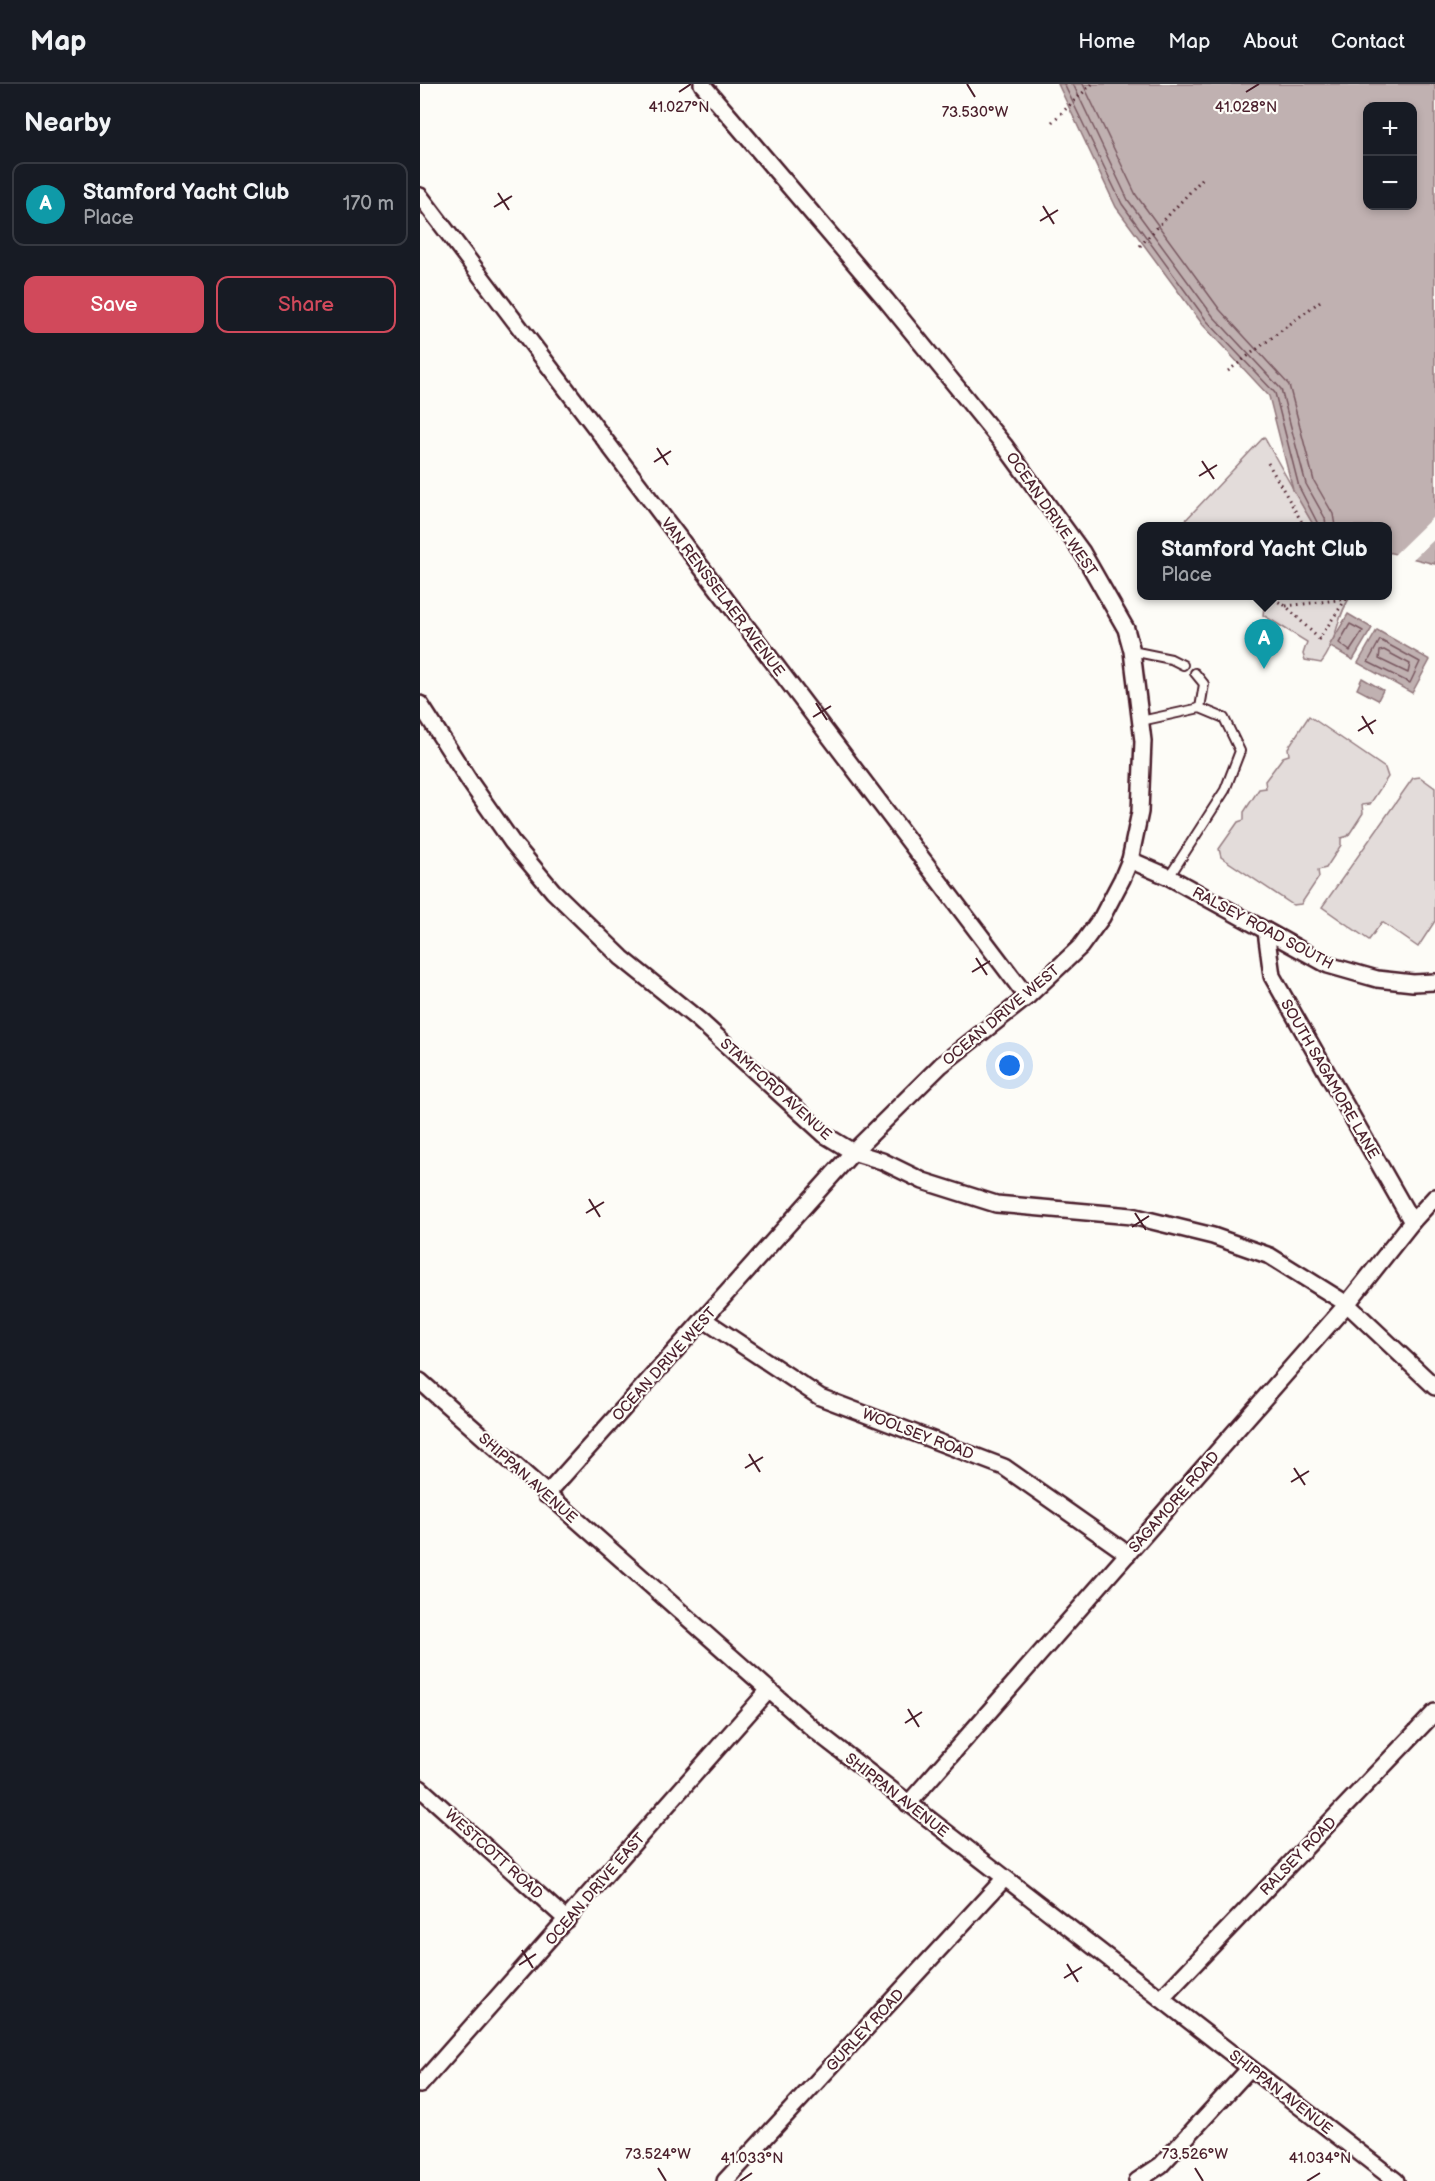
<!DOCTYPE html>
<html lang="en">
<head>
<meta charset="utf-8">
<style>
	body { margin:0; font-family:"Balsamiq Sans",sans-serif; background:#242831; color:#f1f3f6 }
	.controls { position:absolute; right:18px; top:18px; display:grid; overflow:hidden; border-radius:12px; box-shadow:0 3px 9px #0003 }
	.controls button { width:54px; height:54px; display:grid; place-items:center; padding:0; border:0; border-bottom:2px solid #363941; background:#171b24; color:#f1f3f6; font:30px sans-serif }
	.you { position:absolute; left:590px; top:982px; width:21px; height:21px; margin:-15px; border:4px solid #fff; border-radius:50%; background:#1a73e8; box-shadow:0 0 0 9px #1a73e833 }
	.badge { display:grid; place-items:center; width:39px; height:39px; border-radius:50%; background:#d1495b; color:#fff; font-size:20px; font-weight:700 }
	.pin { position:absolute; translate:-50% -50px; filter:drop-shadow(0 2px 3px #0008) }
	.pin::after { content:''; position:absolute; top:32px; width:21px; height:18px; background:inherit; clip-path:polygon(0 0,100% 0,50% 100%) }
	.popup { position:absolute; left:717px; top:438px; width:255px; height:78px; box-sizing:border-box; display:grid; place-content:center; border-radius:12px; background:#171b24; filter:drop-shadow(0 2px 4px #0005); font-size:20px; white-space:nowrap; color:#9ea1a6 }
	.popup b { font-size:22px; color:#f1f3f6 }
	.popup::after { content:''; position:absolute; left:50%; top:100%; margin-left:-12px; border:12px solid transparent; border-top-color:#171b24 }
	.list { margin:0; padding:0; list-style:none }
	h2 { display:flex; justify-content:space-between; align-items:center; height:78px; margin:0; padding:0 24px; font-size:26px }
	h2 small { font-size:20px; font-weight:400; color:#9ea1a6 }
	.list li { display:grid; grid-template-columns:39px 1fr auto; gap:18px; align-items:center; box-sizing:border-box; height:84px; margin:0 12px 12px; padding:0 12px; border:2px solid #363941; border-radius:12px }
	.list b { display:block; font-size:22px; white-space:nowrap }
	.list p { margin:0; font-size:20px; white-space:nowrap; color:#9ea1a6 }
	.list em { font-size:20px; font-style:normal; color:#9ea1a6 }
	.actions { display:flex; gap:12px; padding:18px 24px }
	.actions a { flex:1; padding:14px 0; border:2px solid #d1495b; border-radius:12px; text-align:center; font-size:21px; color:#d1495b }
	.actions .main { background:#d1495b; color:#fff }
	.map { position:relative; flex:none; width:1015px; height:2097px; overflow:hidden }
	header { display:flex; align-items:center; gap:36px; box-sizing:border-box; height:84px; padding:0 30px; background:#171b24; border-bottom:2px solid #363941 }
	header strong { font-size:28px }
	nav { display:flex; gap:33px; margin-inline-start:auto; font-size:21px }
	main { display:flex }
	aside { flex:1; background:#171b24 }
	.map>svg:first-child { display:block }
</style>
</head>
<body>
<header>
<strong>Map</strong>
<nav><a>Home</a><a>Map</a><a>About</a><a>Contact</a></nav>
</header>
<main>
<aside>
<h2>Nearby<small></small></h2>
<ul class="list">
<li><span class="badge" style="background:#0f9aa8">A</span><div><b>Stamford Yacht Club</b><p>Place</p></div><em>170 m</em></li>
</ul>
<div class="actions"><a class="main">Save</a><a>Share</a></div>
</aside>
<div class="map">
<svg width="1015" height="2097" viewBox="0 0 1015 2097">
	<rect width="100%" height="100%" fill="#fdfcf7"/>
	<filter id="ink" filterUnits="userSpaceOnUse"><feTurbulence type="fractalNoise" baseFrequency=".0167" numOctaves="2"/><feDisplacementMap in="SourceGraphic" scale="12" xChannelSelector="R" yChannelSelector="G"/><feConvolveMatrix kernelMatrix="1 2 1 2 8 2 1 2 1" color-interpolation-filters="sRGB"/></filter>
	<g filter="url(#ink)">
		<g fill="#e3dcda" stroke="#967e82" stroke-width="1.5">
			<path d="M 844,353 L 894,442 L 760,442 Z"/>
			<path d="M 838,512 L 931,512 C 916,532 917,560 901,579 L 885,576 L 883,570 L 887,558 L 843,531 L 845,515 Z"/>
			<path d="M 889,632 L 965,684 L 968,693 L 950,720 L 942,721 L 943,729 L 928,752 L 921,754 L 921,761 L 906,784 L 898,786 L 899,793 L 881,820 L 873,821 L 801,773 L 799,765 L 818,738 L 824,736 L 824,728 L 839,705 L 846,704 L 845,697 L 863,673 L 869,671 L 868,664 Z"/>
			<path d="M 1000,693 L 1015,704 L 1015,837 L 998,863 L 962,838 L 949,856 L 902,823 L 993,694 Z"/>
		</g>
		<g fill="#c0b1b1" stroke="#91777b" stroke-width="1.5" fill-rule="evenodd">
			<path d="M 638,0 L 1015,0 L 1015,480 L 967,468 L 967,442 L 894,442 L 873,406 L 849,312 L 783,241 L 696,123 ZM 948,22 L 992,22 L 992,122 L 948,122 Z"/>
			<path d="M 928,530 L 952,544 L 933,576 L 909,562 Z"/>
			<path d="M 957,546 L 1010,576 L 992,609 L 938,579 Z"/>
			<path d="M 942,594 L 963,606 L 958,616 L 937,605 Z"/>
		</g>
		<path fill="#fdfcf7" d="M 1015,431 L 1015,455 L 991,477 L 973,472 Z"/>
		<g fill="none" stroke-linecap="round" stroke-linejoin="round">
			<g stroke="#795961" stroke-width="1.5">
				<path d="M 644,0 L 702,120 L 787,237 L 855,309 L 879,403 L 899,442"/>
				<path d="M 653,0 L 708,116 L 793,232 L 861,305 L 886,400 L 905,434 L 906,442"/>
				<path d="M 663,0 L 716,111 L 800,226 L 869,301 L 894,397 L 913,430 L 915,442"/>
				<path d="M 930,540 L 943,547 L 930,567 L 919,559 Z"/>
				<path d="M 960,556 L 1000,578 L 990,599 L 948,578 Z"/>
				<path d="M 964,566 L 990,580 L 988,589 L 959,575 L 960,567 Z"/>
			</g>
			<defs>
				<g id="lane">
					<path d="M 712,567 L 751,575 L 763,581"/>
					<path d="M 775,589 L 784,600 L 780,624"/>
					<path d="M 721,637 L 780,624 L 804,634 L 820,667 L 805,706 L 749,793"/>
				</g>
				<g id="street">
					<path d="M 0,112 L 607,913"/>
					<path d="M 0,620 L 50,698 L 92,758 L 133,807 L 202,874 L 280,937 L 405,1051 L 433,1068 L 462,1077 L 503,1097 L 576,1120 L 712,1132 L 793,1152 L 850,1172 L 927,1220 L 1015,1303"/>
					<path d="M 710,776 L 749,793 L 908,881 L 957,895 L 993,899 L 1015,898"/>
					<path d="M 846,847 L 852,892 L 992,1138"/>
					<path d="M 283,1235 L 400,1313 L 584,1383 L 708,1470"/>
					<path d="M 0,1297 L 393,1645 L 976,2097"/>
					<path d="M 126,1411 L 433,1068 L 521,981 L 607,913 L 660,863 L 682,833 L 702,795 L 710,776 L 720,728 L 723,657 L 712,567 L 706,545 L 662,468 L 584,361 L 466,216 L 282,0"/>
					<path d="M 0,1704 L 147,1836"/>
					<path d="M 488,1720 L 927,1220 L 992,1138 L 1015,1113"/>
					<path d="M 741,1915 L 1015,1628"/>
					<path d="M 0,2001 L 348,1607"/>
					<path d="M 305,2097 L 584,1795"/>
					<path d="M 717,2097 L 741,2081 L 830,1984"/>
				</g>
			</defs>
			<use href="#lane" stroke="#4a1f2b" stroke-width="12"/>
			<use href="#street" stroke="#4a1f2b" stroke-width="20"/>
			<g stroke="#4a1f2b" stroke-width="3" stroke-dasharray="1.5 4.5" stroke-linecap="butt">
				<path d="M 632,38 L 672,0"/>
				<path d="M 720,162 L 783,94"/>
				<path d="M 808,287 L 903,215"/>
				<path d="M 848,379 L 884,442"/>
				<path d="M 848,512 L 866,522 L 899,555 L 926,515"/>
				<path d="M 866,522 L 926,515 L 924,512"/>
			</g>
			<use href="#lane" stroke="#fdfcf7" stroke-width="8"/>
			<use href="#street" stroke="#fdfcf7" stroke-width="15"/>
		</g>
	</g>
	<path fill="none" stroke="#4a1f2b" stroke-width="2" d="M 547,0 L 555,13M 259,8 L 271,0M 826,8 L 839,0M 78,109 L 89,126M 623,122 L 634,140M 74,123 L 92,112M 620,137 L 638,126M 237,364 L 248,381M 782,377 L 794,395M 234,378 L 251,367M 779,392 L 797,381M 396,619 L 407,636M 942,632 L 953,650M 393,633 L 411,622M 938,647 L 956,636M 556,874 L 567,891M 552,888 L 570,877M 169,1115 L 180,1133M 166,1129 L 184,1118M 715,1129 L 726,1146M 712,1143 L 729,1132M 329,1370 L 340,1388M 325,1384 L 343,1373M 874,1384 L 885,1401M 871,1398 L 889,1387M 488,1625 L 499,1643M 485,1639 L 502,1628M 102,1866 L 113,1884M 647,1880 L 658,1898M 99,1881 L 116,1870M 644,1894 L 662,1883M 238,2084 L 246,2097M 775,2084 L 783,2097M 320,2097 L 332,2089M 887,2097 L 900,2089"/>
	<g text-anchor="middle" stroke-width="4.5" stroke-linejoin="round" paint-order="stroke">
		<g font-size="15" fill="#4a1f2b" stroke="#fdfcf7">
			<text transform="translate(632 430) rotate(55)" y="5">OCEAN DRIVE WEST</text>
			<text transform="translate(303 513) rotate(53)" y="5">VAN RENSSELAER AVENUE</text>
			<text transform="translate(843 844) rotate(28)" y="5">RALSEY ROAD SOUTH</text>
			<text transform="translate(581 931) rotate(-40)" y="5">OCEAN DRIVE WEST</text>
			<text transform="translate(910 995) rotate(60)" y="5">SOUTH SAGAMORE LANE</text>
			<text transform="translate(356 1005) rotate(42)" y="5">STAMFORD AVENUE</text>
			<text transform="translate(244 1280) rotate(-48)" y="5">OCEAN DRIVE WEST</text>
			<text transform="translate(498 1350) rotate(21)" y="5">WOOLSEY ROAD</text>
			<text transform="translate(108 1394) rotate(42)" y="5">SHIPPAN AVENUE</text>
			<text transform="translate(754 1418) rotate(-49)" y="5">SAGAMORE ROAD</text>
			<text transform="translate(477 1711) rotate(38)" y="5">SHIPPAN AVENUE</text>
			<text transform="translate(74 1770) rotate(42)" y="5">WESTCOTT ROAD</text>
			<text transform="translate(878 1772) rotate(-46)" y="5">RALSEY ROAD</text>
			<text transform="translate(175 1805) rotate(-49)" y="5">OCEAN DRIVE EAST</text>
			<text transform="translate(445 1946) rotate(-47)" y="5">GURLEY ROAD</text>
			<text transform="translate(861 2008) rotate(38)" y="5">SHIPPAN AVENUE</text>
		</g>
	</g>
	<g font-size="15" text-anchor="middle" fill="#4a1f2b" stroke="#fdfcf7" stroke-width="4.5" stroke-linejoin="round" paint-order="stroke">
		<text x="259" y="28">41.027°N</text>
		<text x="826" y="28">41.028°N</text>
		<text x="555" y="33">73.530°W</text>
		<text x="238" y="2075">73.524°W</text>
		<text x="775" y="2075">73.526°W</text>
		<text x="332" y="2079">41.033°N</text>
		<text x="900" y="2079">41.034°N</text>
	</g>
</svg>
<div class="controls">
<button>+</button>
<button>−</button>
</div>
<div class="you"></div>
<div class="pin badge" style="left:844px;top:585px;background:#0f9aa8">A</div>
<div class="popup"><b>Stamford Yacht Club</b>Place</div>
</div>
</main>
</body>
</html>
